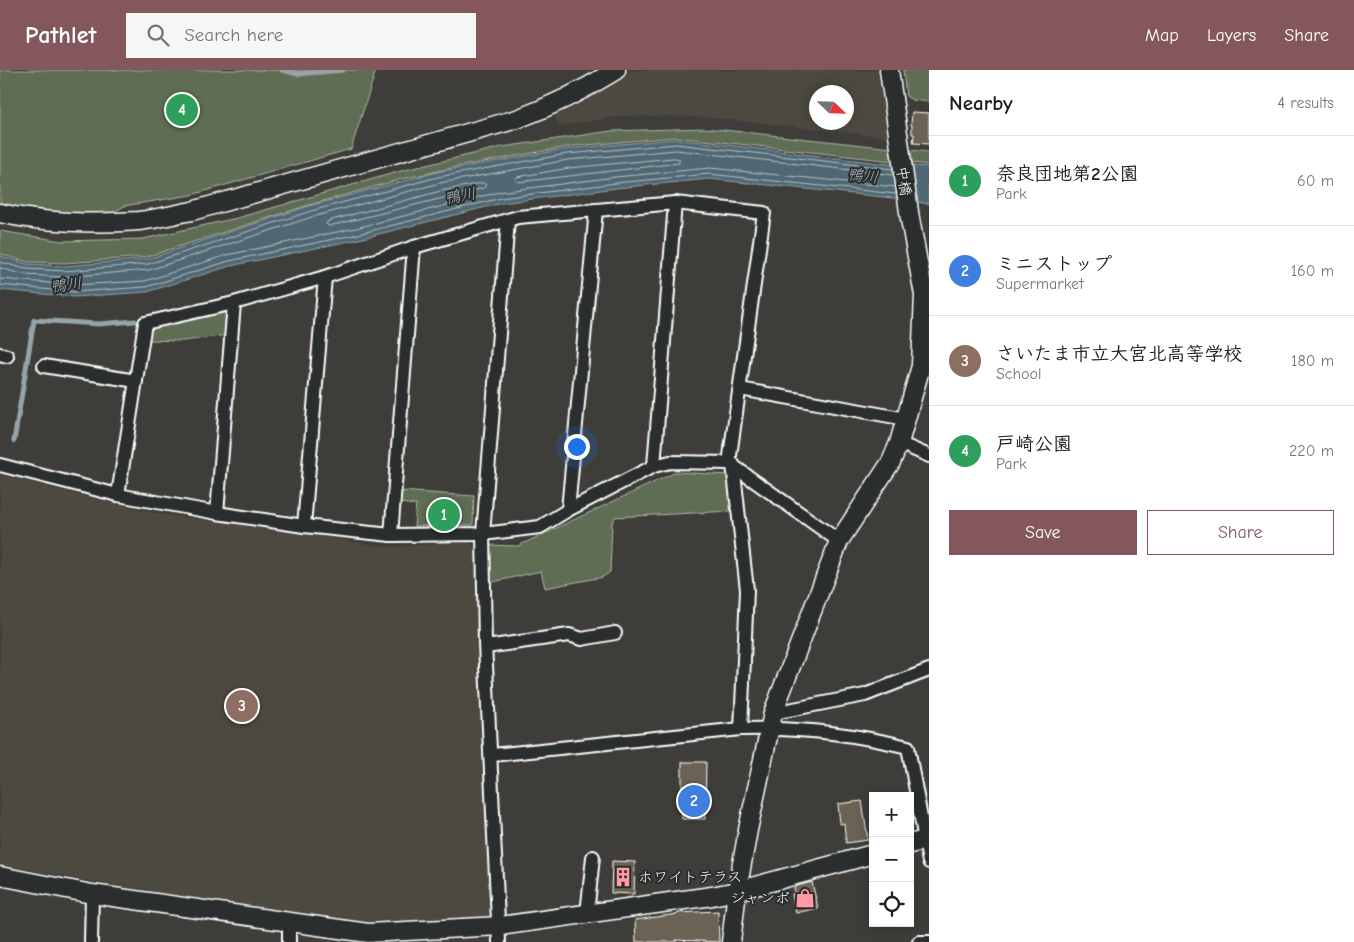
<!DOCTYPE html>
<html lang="en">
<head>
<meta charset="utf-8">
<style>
	body { margin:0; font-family:"Comic Neue","Klee One",sans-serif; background:#f6f6f6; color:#202124 }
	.controls { position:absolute; right:15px; bottom:15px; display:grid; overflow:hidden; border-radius:0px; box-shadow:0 2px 12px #0003 }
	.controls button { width:45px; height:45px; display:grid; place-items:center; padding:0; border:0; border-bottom:1px solid #e0e0e0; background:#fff; color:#202124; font:25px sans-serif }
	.compass { position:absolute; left:809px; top:15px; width:45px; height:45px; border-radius:50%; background:#fff; box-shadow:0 2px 12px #0003; rotate:113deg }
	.you { position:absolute; left:576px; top:376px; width:18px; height:18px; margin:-12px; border:4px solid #fff; border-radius:50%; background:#1a73e8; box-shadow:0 0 0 8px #1a73e833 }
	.badge { display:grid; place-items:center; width:32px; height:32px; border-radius:50%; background:#84575d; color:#fff; font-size:16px; font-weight:700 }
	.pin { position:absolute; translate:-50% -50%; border:2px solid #fff; box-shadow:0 1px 5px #0006 }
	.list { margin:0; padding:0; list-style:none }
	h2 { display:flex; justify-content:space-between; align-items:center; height:65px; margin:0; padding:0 20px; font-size:21px }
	h2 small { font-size:16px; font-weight:400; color:#757577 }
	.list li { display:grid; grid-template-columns:32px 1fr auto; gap:15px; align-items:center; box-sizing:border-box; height:90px; padding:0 20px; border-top:1px solid #e0e0e0 }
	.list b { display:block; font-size:19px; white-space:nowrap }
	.list p { margin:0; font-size:16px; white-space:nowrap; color:#757577 }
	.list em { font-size:16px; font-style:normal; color:#757577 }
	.actions { display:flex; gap:10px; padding:15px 20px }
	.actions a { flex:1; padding:11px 0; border:1px solid #84575d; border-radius:0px; text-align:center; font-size:18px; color:#84575d }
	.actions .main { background:#84575d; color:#fff }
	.icon { flex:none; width:28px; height:28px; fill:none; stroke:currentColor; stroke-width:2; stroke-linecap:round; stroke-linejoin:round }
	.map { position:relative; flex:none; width:929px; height:872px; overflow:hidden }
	header { display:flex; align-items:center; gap:30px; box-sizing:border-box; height:70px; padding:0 25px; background:#84575d; color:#fff }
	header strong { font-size:24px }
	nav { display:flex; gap:28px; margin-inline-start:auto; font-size:18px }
	.search { width:350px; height:45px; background:#f6f6f6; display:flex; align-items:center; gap:12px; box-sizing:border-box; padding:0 18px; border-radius:0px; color:#757577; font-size:19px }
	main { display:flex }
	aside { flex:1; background:#fff }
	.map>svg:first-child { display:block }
</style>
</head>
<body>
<header>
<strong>Pathlet</strong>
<div class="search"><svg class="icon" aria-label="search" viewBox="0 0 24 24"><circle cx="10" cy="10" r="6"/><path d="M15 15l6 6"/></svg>Search here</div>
<nav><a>Map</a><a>Layers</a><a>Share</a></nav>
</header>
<main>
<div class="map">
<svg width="929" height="872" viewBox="0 0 929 872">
	<rect width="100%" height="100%" fill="#3e3d39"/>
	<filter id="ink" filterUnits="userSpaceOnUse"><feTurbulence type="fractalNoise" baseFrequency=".02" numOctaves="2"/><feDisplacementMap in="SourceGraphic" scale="10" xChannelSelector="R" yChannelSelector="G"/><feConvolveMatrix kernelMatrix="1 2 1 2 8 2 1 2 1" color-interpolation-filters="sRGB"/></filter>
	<g filter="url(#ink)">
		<g fill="#4c4841" fill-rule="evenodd">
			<path d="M 630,0 L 878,0 L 888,67 L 705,47 L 624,46 L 558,56 L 555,44 L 596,23 ZM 816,22 L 846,22 L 846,52 L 816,52 Z"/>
			<path d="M 0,405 L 155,443 L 388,477 L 470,472 L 476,478 L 494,838 L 488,848 L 375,853 L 318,847 L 164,824 L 0,795 Z"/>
		</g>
		<g fill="#616d54" stroke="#b0b6aa">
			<path d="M 0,0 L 376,0 L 351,79 L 191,125 L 124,136 L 113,143 L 43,143 L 0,135 Z"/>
			<path d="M 903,0 L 929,0 L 929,32 L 912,30 L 906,26 Z"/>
			<path d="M 705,58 L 929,82 L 929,95 L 675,67 L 566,77 L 456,97 L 402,109 L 309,135 L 146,187 L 65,193 L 28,192 L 0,184 L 0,161 L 62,171 L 143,169 L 237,148 L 401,101 L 502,77 L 611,61 Z"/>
			<path d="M 229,241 L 228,265 L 183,271 L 148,270 L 149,260 L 154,256 Z"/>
			<path d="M 676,402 L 729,405 L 732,441 L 615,447 L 612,454 L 610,502 L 603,507 L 545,518 L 541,501 L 489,513 L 487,475 L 518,476 Z"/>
			<path d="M 400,421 L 474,426 L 473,455 L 414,456 L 416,435 L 399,433 Z"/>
		</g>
		<path fill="#4f6873" stroke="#95a4ab" d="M 676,69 L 888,94 L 929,97 L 929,134 L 893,128 L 709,109 L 616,118 L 502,133 L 359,169 L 230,196 L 147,222 L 74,227 L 0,220 L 0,186 L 27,194 L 64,196 L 147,189 L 309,136 L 437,102 L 566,79 Z"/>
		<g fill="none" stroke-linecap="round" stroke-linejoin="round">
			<g stroke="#b9c3c7" stroke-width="1">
				<path d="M 675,88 L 679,89 L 679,93 L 518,112 L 515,110 L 517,107 L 569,98 Z"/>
				<path d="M 483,113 L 486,115 L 484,118 L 329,156 L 326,154 L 328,151 L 441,121 Z"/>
				<path d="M 0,192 L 26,199 L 64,201 L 148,194 L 311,141 L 438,107 L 567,84 L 676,74 L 893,99"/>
				<path d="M 0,198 L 26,205 L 64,207 L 149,200 L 312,147 L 440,113 L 568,90 L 676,80 L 894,105"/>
				<path d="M 0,209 L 74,215 L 145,211 L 227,185 L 356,158 L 499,122 L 615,107 L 710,98 L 895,117"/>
				<path d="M 0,215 L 74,222 L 146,217 L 229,191 L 358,164 L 501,128 L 616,113 L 709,104 L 896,124"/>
			</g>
			<g stroke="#95a4ab" stroke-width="5">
				<path d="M 282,0 L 298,4 L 343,0"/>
				<path d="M 14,371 L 34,250 L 99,254 L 135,251"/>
			</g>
		</g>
		<g fill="#6b6253" stroke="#fff">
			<path d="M 912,42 L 929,43 L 929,74 L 913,73 L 914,64 L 912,64 L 912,55 L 911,55 Z"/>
			<path d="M 682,692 L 706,692 L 705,749 L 682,749 Z"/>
			<path d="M 862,731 L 868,770 L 846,773 L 844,753 L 840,754 L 838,734 Z"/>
			<path d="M 612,791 L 635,792 L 634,824 L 611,823 Z"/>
			<path d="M 812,812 L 818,838 L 796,843 L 792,824 L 795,824 L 794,817 Z"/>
			<path d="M 718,841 L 719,872 L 676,870 L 676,872 L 636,872 L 635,850 L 678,844 L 678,843 Z"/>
		</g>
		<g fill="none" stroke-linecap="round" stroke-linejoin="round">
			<defs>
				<g id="street">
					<path d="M 0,284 L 7,286"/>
					<path d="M 44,296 L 136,311"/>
					<path d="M 740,319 L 906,349"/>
					<path d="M 899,373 L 929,386"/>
					<path d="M 733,394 L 747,520 L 741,659"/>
					<path d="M 0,395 L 118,425 L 217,443 L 304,456 L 391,465 L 483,464 L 540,457 L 568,440 L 654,396 L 670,392 L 729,393 L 839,471"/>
					<path d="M 654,396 L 675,133"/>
					<path d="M 118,425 L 145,253 L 234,233 L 325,207 L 414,177 L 518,147 L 675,133 L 764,143 L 729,393"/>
					<path d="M 568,440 L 596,140"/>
					<path d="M 217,443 L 234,233"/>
					<path d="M 304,456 L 325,207"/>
					<path d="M 391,465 L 414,177"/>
					<path d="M 486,577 L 569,565 L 582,569 L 615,563"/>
					<path d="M 773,643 L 865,625 L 929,600"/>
					<path d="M 492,685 L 741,659 C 796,657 855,664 908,677 L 929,792"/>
					<path d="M 587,844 L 593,787"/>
					<path d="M 289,853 L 289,872"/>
					<path d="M 91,872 L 92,824"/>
					<path d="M 499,872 L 485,573 L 483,464 L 508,150"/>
					<path d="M 919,872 L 929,872"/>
				</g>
				<g id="secondary">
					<path d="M 0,143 C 42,153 96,154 139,151 C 157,149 175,144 192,141 L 517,49 C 552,36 584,20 616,0"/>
					<path d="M 910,774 L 929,769"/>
					<path d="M 0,806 L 92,824 L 368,863 L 500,856 L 712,826 L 737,821 L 873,784"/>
					<path d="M 731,872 L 737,821 L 748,760 L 773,643 L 839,471 L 891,392 L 899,373 L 921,296 L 924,225 L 910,149 L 889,0"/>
				</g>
			</defs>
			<use href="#street" stroke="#fff" stroke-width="16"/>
			<use href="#secondary" stroke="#fff" stroke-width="21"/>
			<use href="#street" stroke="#2a2d2e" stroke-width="12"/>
			<use href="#secondary" stroke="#2a2d2e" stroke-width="18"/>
		</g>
	</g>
	<defs>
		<symbol id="building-bare" viewBox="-9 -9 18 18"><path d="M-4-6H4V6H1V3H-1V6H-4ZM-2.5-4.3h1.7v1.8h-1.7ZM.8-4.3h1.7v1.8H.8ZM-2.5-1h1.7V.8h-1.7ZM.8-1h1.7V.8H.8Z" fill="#ff9aa2" stroke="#2a2d2e" stroke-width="2.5" paint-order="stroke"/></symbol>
		<symbol id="shop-bare" viewBox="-9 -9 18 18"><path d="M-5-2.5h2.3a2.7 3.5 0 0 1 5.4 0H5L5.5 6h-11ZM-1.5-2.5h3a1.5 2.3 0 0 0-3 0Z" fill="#ff9aa2" stroke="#2a2d2e" stroke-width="2.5" paint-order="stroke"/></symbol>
	</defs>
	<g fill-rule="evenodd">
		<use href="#building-bare" x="609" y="793" width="28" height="28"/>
		<use href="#shop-bare" x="791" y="814" width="28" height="28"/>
	</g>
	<g text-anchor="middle" stroke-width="4" stroke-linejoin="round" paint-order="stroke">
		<g font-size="15" fill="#fff" stroke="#2a2d2e">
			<text transform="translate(904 111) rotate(81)" y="5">中橋</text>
		</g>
		<g font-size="15" fill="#fff" stroke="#2a2d2e" text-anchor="start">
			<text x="638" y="812">ホワイトテラス</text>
			<text x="790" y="833" text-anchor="end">ジャンボ</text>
		</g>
		<g font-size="16" font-style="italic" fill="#a7b4b9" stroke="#2a2d2e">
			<text transform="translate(863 105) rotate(6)" y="6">鴨川</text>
			<text transform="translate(460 125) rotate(-11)" y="6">鴨川</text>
			<text transform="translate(66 214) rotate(-8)" y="6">鴨川</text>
		</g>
	</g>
</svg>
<div class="controls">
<button>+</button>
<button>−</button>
<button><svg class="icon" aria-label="locate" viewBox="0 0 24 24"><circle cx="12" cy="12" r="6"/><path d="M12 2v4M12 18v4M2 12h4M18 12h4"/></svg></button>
</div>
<svg class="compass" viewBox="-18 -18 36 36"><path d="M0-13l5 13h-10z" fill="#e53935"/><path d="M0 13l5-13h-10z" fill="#757577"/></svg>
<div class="you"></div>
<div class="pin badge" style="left:444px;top:445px;background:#2e9e5b">1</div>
<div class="pin badge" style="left:694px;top:731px;background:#3f7fe0">2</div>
<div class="pin badge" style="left:242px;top:636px;background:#8d6e63">3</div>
<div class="pin badge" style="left:182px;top:40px;background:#2e9e5b">4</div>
</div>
<aside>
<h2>Nearby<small>4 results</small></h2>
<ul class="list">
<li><span class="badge" style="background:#2e9e5b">1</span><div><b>奈良団地第2公園</b><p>Park</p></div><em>60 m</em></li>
<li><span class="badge" style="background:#3f7fe0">2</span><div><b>ミニストップ</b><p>Supermarket</p></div><em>160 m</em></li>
<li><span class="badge" style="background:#8d6e63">3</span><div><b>さいたま市立大宮北高等学校</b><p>School</p></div><em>180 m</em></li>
<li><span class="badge" style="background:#2e9e5b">4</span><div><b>戸崎公園</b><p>Park</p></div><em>220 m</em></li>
</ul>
<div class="actions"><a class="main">Save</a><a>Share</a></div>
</aside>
</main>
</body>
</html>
